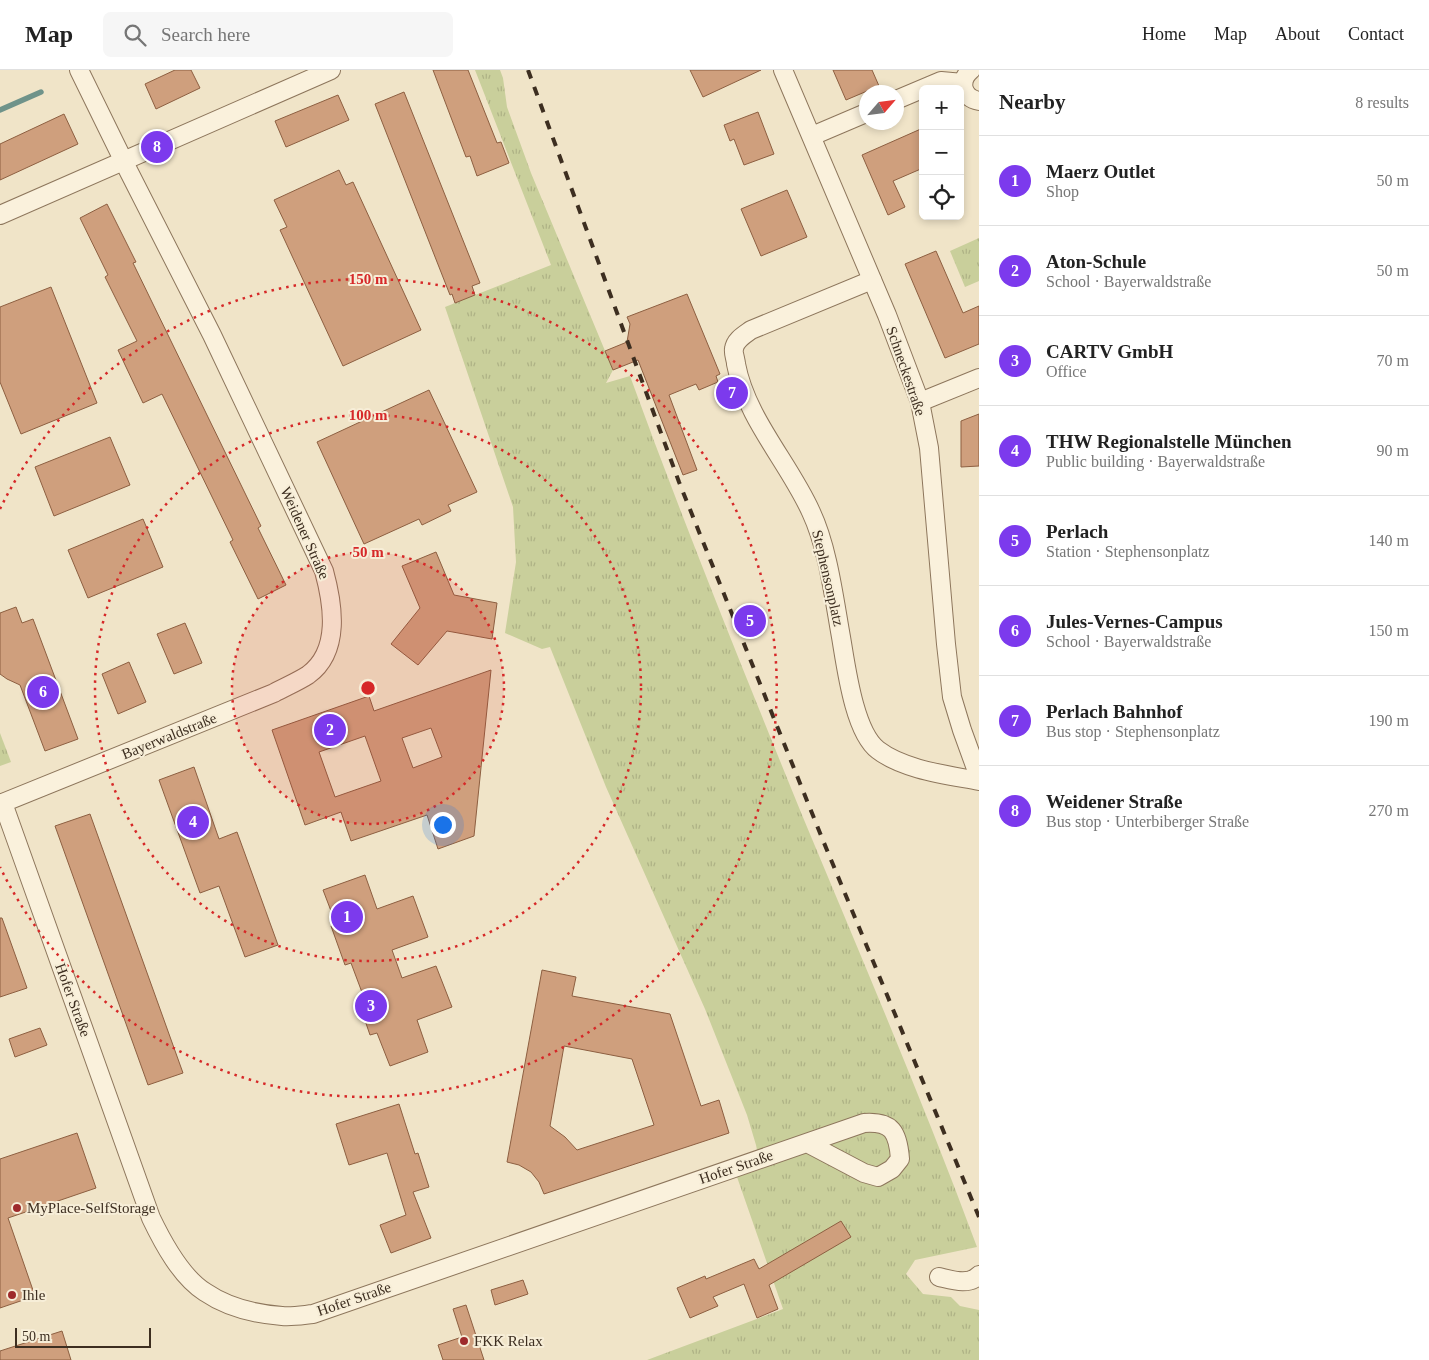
<!DOCTYPE html>
<html lang="en">
<head>
<meta charset="utf-8">
<style>
	body { margin:0; font-family:Georgia,serif; background:#f6f6f6; color:#222 }
	.controls { position:absolute; right:15px; top:15px; display:grid; overflow:hidden; border-radius:8px; box-shadow:0 2px 8px #0003 }
	.controls button { width:45px; height:45px; display:grid; place-items:center; padding:0; border:0; border-bottom:1px solid #e0e0e0; background:#fff; color:#222; font:25px sans-serif }
	.compass { position:absolute; left:859px; top:15px; width:45px; height:45px; border-radius:50%; background:#fff; box-shadow:0 2px 8px #0003; rotate:62deg }
	.scale { position:absolute; left:15px; bottom:12px; width:136px; box-sizing:border-box; padding-left:5px; border:2px solid #3d2e20; border-top:0; font-size:14px; line-height:18px; white-space:nowrap; color:#3d2e20; -webkit-text-stroke:4px #f7eed8; paint-order:stroke }
	.you { position:absolute; left:442px; top:754px; width:18px; height:18px; margin:-12px; border:4px solid #fff; border-radius:50%; background:#1a73e8; box-shadow:0 0 0 8px #1a73e833 }
	.badge { display:grid; place-items:center; width:32px; height:32px; border-radius:50%; background:#7c3aed; color:#fff; font-size:16px; font-weight:700 }
	.pin { position:absolute; translate:-50% -50%; border:2px solid #fff; box-shadow:0 1px 5px #0006 }
	.list { margin:0; padding:0; list-style:none }
	h2 { display:flex; justify-content:space-between; align-items:center; height:65px; margin:0; padding:0 20px; font-size:21px }
	h2 small { font-size:16px; font-weight:400; color:#767676 }
	.list li { display:grid; grid-template-columns:32px 1fr auto; gap:15px; align-items:center; box-sizing:border-box; height:90px; padding:0 20px; border-top:1px solid #e0e0e0 }
	.list b { display:block; font-size:19px; white-space:nowrap }
	.list p { margin:0; font-size:16px; white-space:nowrap; color:#767676 }
	.list em { font-size:16px; font-style:normal; color:#767676 }
	.icon { flex:none; width:28px; height:28px; fill:none; stroke:currentColor; stroke-width:2; stroke-linecap:round; stroke-linejoin:round }
	.map { position:relative; flex:none; width:979px; height:1290px; overflow:hidden }
	header { display:flex; align-items:center; gap:30px; box-sizing:border-box; height:70px; padding:0 25px; background:#fff; border-bottom:1px solid #e0e0e0 }
	header strong { font-size:24px }
	nav { display:flex; gap:28px; margin-inline-start:auto; font-size:18px }
	.search { width:350px; height:45px; background:#f6f6f6; display:flex; align-items:center; gap:12px; box-sizing:border-box; padding:0 18px; border-radius:8px; color:#767676; font-size:19px }
	main { display:flex }
	aside { flex:1; background:#fff }
	.map>svg:first-child { display:block }
</style>
</head>
<body>
<header>
<strong>Map</strong>
<div class="search"><svg class="icon" aria-label="search" viewBox="0 0 24 24"><circle cx="10" cy="10" r="6"/><path d="M15 15l6 6"/></svg>Search here</div>
<nav><a>Home</a><a>Map</a><a>About</a><a>Contact</a></nav>
</header>
<main>
<div class="map">
<svg width="979" height="1290" viewBox="0 0 979 1290">
	<defs>
		<pattern id="grass-tufts" width="24" height="20" patternUnits="userSpaceOnUse" patternTransform="scale(1.25)"><rect width="24" height="20" fill="#c9cf9b"/><path d="M3 7l-1-3M5 7V3M7 7l1-3M15 17l-1-3M17 17v-4M19 17l1-3" fill="none" stroke="#aeb285"/></pattern>
	</defs>
	<rect width="100%" height="100%" fill="#f0e4c8"/>
	<g fill="url(#grass-tufts)">
		<path d="M 475,0 L 500,0 L 503,8 L 507,37 L 531,103 L 613,300 L 606,313 L 630,306 C 684,454 743,600 802,745 C 862,889 923,1031 977,1177 L 915,1190 L 906,1204 L 923,1224 L 951,1227 L 960,1236 L 979,1240 L 979,1290 L 647,1290 L 783,1239 L 737,1107 L 761,1099 L 756,1075 L 747,1045 L 705,939 L 606,717 L 550,577 L 542,579 L 505,563 L 516,492 L 513,437 L 445,237 L 551,195 Z"/>
		<path d="M 979,168 L 979,211 L 965,217 L 950,181 Z"/>
		<path d="M 0,663 L 11,692 L 0,696 Z"/>
	</g>
	<g fill="none" stroke-linecap="round" stroke-linejoin="round">
		<path stroke="#6f938a" stroke-width="5.5" d="M 0,40 L 41,22"/>
	</g>
	<g fill="#cf9f7d" stroke="#8d5f41" fill-rule="evenodd">
		<path d="M 175,0 L 191,0 L 200,18 L 156,39 L 145,14 Z"/>
		<path d="M 433,0 L 468,0 L 497,73 L 501,72 L 509,93 L 477,106 L 470,86 L 466,87 Z"/>
		<path d="M 690,0 L 761,0 L 703,27 Z"/>
		<path d="M 833,0 L 872,0 L 879,16 L 846,30 Z"/>
		<path d="M 404,22 L 480,213 L 472,216 L 475,225 L 455,233 L 452,224 L 450,225 L 375,34 Z"/>
		<path d="M 338,25 L 349,50 L 286,77 L 275,51 Z"/>
		<path d="M 758,42 L 774,84 L 744,95 L 734,69 L 730,71 L 724,55 Z"/>
		<path d="M 64,44 L 78,74 L 0,110 L 0,74 Z"/>
		<path d="M 923,58 L 923,98 L 893,111 L 905,137 L 888,145 L 862,85 Z"/>
		<path d="M 339,100 L 346,115 L 353,112 L 421,260 L 343,296 L 280,160 L 287,157 L 274,130 Z"/>
		<path d="M 787,120 L 807,167 L 761,186 L 741,139 Z"/>
		<path d="M 107,134 L 136,192 L 133,193 L 261,456 L 258,458 L 286,515 L 258,529 L 230,472 L 233,470 L 162,324 L 143,333 L 118,280 L 137,271 L 105,207 L 108,205 L 80,148 Z"/>
		<path d="M 936,181 L 963,243 L 979,236 L 979,274 L 945,288 L 905,194 Z"/>
		<path d="M 51,217 L 97,333 L 21,364 L 0,312 L 0,237 Z"/>
		<path d="M 687,224 L 720,304 L 716,306 L 718,312 L 699,320 L 696,314 L 669,325 L 697,400 L 683,405 L 638,290 L 613,300 L 605,281 L 627,272 L 630,254 L 627,247 Z"/>
		<path d="M 429,320 L 477,422 L 448,435 L 451,441 L 422,455 L 419,449 L 364,474 L 317,372 Z"/>
		<path d="M 979,344 L 979,396 L 961,397 L 961,351 Z"/>
		<path d="M 110,367 L 130,415 L 54,446 L 35,397 Z"/>
		<path d="M 143,449 L 163,497 L 88,528 L 68,480 Z"/>
		<path d="M 436,482 L 454,525 L 497,533 L 492,569 L 447,561 L 418,595 L 391,574 L 420,538 L 402,496 Z"/>
		<path d="M 16,537 L 22,553 L 33,549 L 78,669 L 45,681 L 20,615 L 7,609 L 0,604 L 0,543 Z"/>
		<path d="M 185,553 L 202,593 L 174,604 L 157,564 Z"/>
		<path d="M 129,592 L 146,632 L 118,644 L 102,604 Z"/>
		<path d="M 491,600 L 474,766 L 438,779 L 427,745 L 351,771 L 341,742 L 305,755 L 272,660 L 369,626 L 374,641 ZM 431,658 L 442,687 L 413,698 L 402,668 ZM 365,666 L 381,711 L 335,727 L 319,682 Z"/>
		<path d="M 194,697 L 219,769 L 237,762 L 278,875 L 245,887 L 219,816 L 200,823 L 159,710 Z"/>
		<path d="M 90,744 L 183,1003 L 148,1015 L 55,756 Z"/>
		<path d="M 365,805 L 377,839 L 413,826 L 428,867 L 392,880 L 402,908 L 436,896 L 452,937 L 417,950 L 428,982 L 390,996 L 377,963 L 370,965 L 357,927 L 363,925 L 351,893 L 345,895 L 331,856 L 336,854 L 323,820 Z"/>
		<path d="M 0,848 L 2,848 L 27,918 L 0,927 Z"/>
		<path d="M 542,900 L 576,907 L 572,926 L 670,944 L 701,1036 L 719,1030 L 729,1063 L 544,1124 L 539,1112 L 531,1102 L 519,1095 L 507,1092 ZM 564,976 L 632,989 L 654,1055 L 577,1080 L 565,1067 L 550,1056 Z"/>
		<path d="M 40,958 L 47,975 L 15,987 L 9,969 Z"/>
		<path d="M 399,1034 L 415,1084 L 418,1083 L 429,1117 L 413,1122 L 431,1168 L 391,1183 L 380,1155 L 406,1145 L 387,1083 L 349,1095 L 336,1054 Z"/>
		<path d="M 77,1063 L 96,1118 L 8,1148 L 35,1226 L 0,1238 L 0,1089 Z"/>
		<path d="M 841,1151 L 851,1167 L 769,1215 L 778,1239 L 757,1248 L 744,1214 L 713,1227 L 718,1236 L 690,1248 L 677,1218 L 705,1206 L 706,1209 L 754,1189 L 759,1199 Z"/>
		<path d="M 523,1210 L 528,1224 L 495,1235 L 491,1220 Z"/>
		<path d="M 466,1235 L 484,1290 L 443,1290 L 438,1275 L 462,1267 L 453,1239 Z"/>
		<path d="M 62,1261 L 71,1290 L 0,1290 L 0,1281 Z"/>
	</g>
	<g fill="none" stroke-linecap="round" stroke-linejoin="round">
		<defs>
			<g id="street">
				<path d="M 783,0 L 887,245 L 920,332 L 929,378 L 946,574 L 952,627 L 962,660 L 979,707"/>
				<path d="M 971,0 C 958,11 962,28 979,31"/>
				<path d="M 896,30 L 941,11 L 963,13"/>
				<path d="M 812,66 L 866,43"/>
				<path d="M 0,145 L 331,0"/>
				<path d="M 872,210 L 751,260 C 744,265 735,270 734,279 C 733,283 736,290 736,294 C 746,348 789,393 811,442 C 828,478 834,528 841,567 C 846,596 854,662 878,680 C 904,700 948,705 979,711"/>
				<path d="M 920,332 L 979,308"/>
				<path d="M 3,733 L 151,1148 C 163,1173 181,1207 205,1222 C 227,1237 255,1244 282,1246 C 292,1247 303,1245 313,1244 L 864,1053 C 892,1051 898,1062 900,1089 L 892,1099 L 878,1107 L 864,1103 L 807,1073"/>
				<path d="M 0,734 L 274,623 C 285,617 297,612 308,605 C 341,581 333,534 324,501 L 212,265 L 129,102 L 79,0"/>
				<path d="M 939,1207 C 952,1210 969,1216 979,1205"/>
			</g>
		</defs>
		<use href="#street" stroke="#8d765c" stroke-width="20"/>
		<use href="#street" stroke="#faf1dc" stroke-width="18"/>
		<path stroke="#3d2e20" stroke-width="4" stroke-dasharray="9 9" stroke-linecap="butt" d="M 528,0 L 679,412 L 822,768 L 979,1147"/>
	</g>
	<circle cx="368" cy="618" r="136" fill="#d62828" fill-opacity=".12"/>
	<g fill="none" stroke="#d62828" stroke-width="2.5" stroke-dasharray="2.5 5">
		<circle cx="368" cy="618" r="136"/>
		<circle cx="368" cy="618" r="273"/>
		<path d="M0 439A409 409 0 1 1 0 797"/>
	</g>
	<g fill="#9e2a2b" stroke="#f7eed8" stroke-width="2">
		<circle cx="17" cy="1138" r="5"/>
		<circle cx="12" cy="1225" r="5"/>
		<circle cx="464" cy="1271" r="5"/>
	</g>
	<g text-anchor="middle" stroke-width="4" stroke-linejoin="round" paint-order="stroke">
		<g font-size="15" fill="#3d2e20" stroke="#f7eed8">
			<text transform="translate(906 301) rotate(71)" y="5">Schneckestraße</text>
			<text transform="translate(305 463) rotate(66)" y="5">Weidener Straße</text>
			<text transform="translate(828 508) rotate(77)" y="5">Stephensonplatz</text>
			<text transform="translate(169 666) rotate(-22)" y="5">Bayerwaldstraße</text>
			<text transform="translate(73 930) rotate(70)" y="5">Hofer Straße</text>
			<text transform="translate(736 1097) rotate(-19)" y="5">Hofer Straße</text>
			<text transform="translate(354 1229) rotate(-19)" y="5">Hofer Straße</text>
		</g>
		<g font-size="15" fill="#3d2e20" stroke="#f7eed8" text-anchor="start">
			<text x="27" y="1143">MyPlace-SelfStorage</text>
			<text x="22" y="1230">Ihle</text>
			<text x="474" y="1276">FKK Relax</text>
		</g>
	</g>
	<circle cx="368" cy="618" r="8" fill="#d62828" stroke="#f7eed8" stroke-width="2.5"/>
	<g font-size="15" text-anchor="middle" font-weight="bold" fill="#d62828" stroke="#f7eed8" stroke-width="4" stroke-linejoin="round" paint-order="stroke">
		<text x="368" y="214">150 m</text>
		<text x="368" y="350">100 m</text>
		<text x="368" y="487">50 m</text>
	</g>
</svg>
<div class="controls">
<button>+</button>
<button>−</button>
<button><svg class="icon" aria-label="locate" viewBox="0 0 24 24"><circle cx="12" cy="12" r="6"/><path d="M12 2v4M12 18v4M2 12h4M18 12h4"/></svg></button>
</div>
<svg class="compass" viewBox="-18 -18 36 36"><path d="M0-13l5 13h-10z" fill="#e53935"/><path d="M0 13l5-13h-10z" fill="#767676"/></svg>
<div class="scale">50 m</div>
<div class="you"></div>
<div class="pin badge" style="left:347px;top:847px">1</div>
<div class="pin badge" style="left:330px;top:660px">2</div>
<div class="pin badge" style="left:371px;top:936px">3</div>
<div class="pin badge" style="left:193px;top:752px">4</div>
<div class="pin badge" style="left:750px;top:551px">5</div>
<div class="pin badge" style="left:43px;top:622px">6</div>
<div class="pin badge" style="left:732px;top:323px">7</div>
<div class="pin badge" style="left:157px;top:77px">8</div>
</div>
<aside>
<h2>Nearby<small>8 results</small></h2>
<ul class="list">
<li><span class="badge">1</span><div><b>Maerz Outlet</b><p>Shop</p></div><em>50 m</em></li>
<li><span class="badge">2</span><div><b>Aton-Schule</b><p>School · Bayerwaldstraße</p></div><em>50 m</em></li>
<li><span class="badge">3</span><div><b>CARTV GmbH</b><p>Office</p></div><em>70 m</em></li>
<li><span class="badge">4</span><div><b>THW Regionalstelle München</b><p>Public building · Bayerwaldstraße</p></div><em>90 m</em></li>
<li><span class="badge">5</span><div><b>Perlach</b><p>Station · Stephensonplatz</p></div><em>140 m</em></li>
<li><span class="badge">6</span><div><b>Jules-Vernes-Campus</b><p>School · Bayerwaldstraße</p></div><em>150 m</em></li>
<li><span class="badge">7</span><div><b>Perlach Bahnhof</b><p>Bus stop · Stephensonplatz</p></div><em>190 m</em></li>
<li><span class="badge">8</span><div><b>Weidener Straße</b><p>Bus stop · Unterbiberger Straße</p></div><em>270 m</em></li>
</ul>
</aside>
</main>
</body>
</html>
